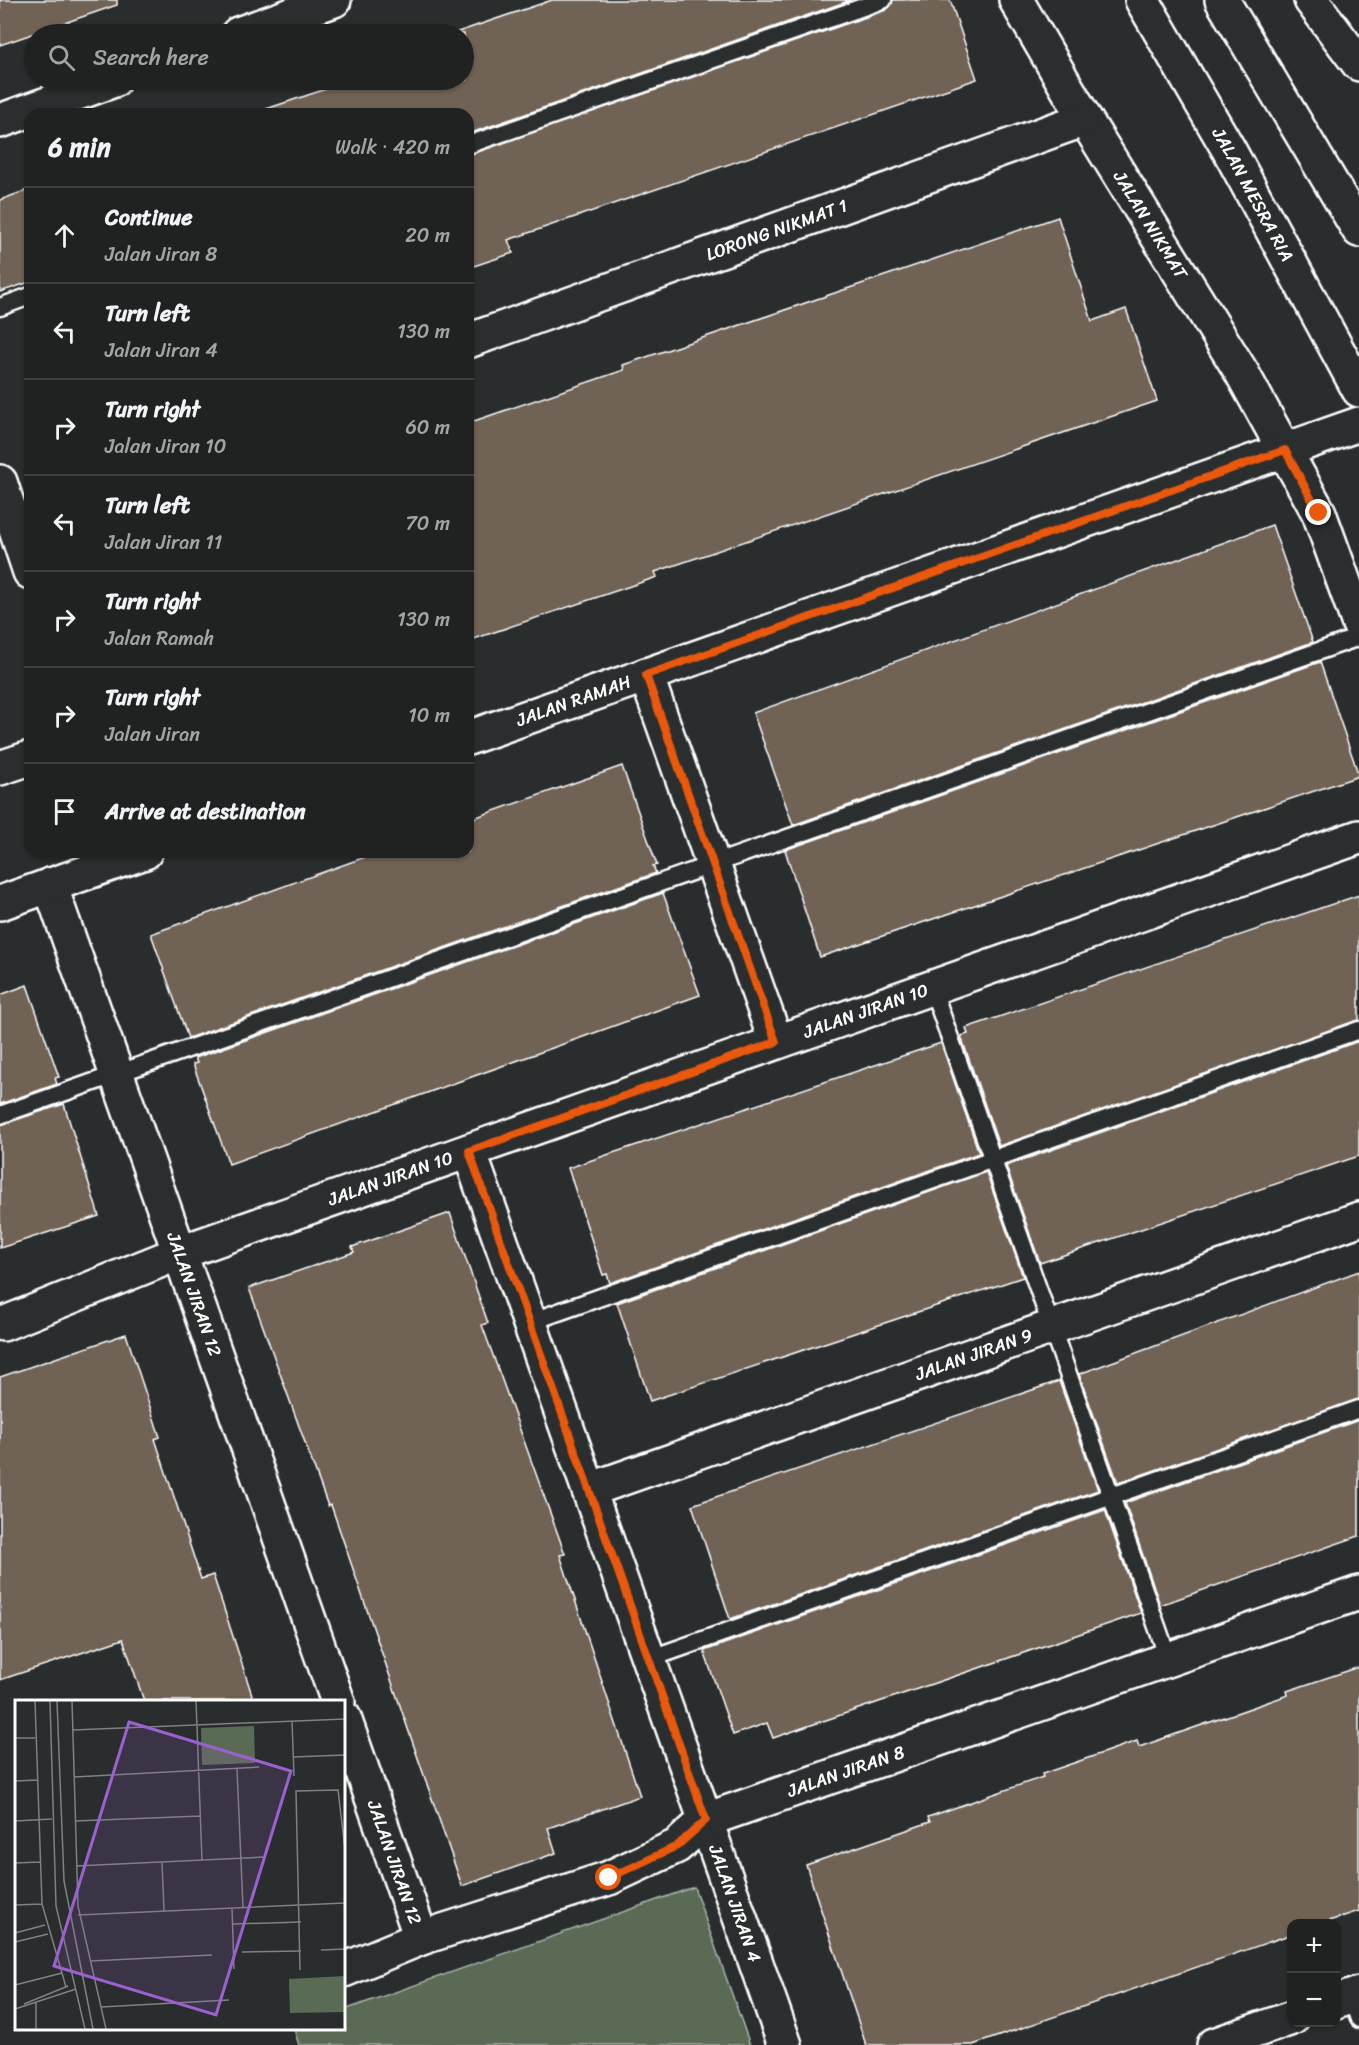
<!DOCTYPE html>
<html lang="en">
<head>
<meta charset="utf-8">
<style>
	body { margin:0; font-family:Sriracha,sans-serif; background:#2d2f2f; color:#f1f3f6 }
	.controls { position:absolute; right:18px; bottom:18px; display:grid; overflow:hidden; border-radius:12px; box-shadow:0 2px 4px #0004 }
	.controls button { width:54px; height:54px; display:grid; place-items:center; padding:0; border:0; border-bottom:2px solid #3d3f40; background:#202222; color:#f1f3f6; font:30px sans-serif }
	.stop { position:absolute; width:18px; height:18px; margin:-14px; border:4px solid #ea580c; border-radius:50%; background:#fff }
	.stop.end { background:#ea580c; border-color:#fff; box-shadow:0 2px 6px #0008 }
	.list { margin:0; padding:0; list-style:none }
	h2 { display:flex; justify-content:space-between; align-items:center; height:78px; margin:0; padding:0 24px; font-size:26px }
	h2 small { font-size:20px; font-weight:400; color:#a2a4a5 }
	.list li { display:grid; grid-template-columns:39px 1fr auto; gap:18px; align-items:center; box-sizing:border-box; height:96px; padding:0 24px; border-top:2px solid #3d3f40 }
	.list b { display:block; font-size:22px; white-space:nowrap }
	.list p { margin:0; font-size:20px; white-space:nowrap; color:#a2a4a5 }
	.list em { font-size:20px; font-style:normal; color:#a2a4a5 }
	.icon { flex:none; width:33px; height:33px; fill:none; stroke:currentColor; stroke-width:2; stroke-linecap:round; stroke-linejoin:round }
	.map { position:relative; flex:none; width:1359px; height:2045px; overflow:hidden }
	.search { position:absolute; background:#202222; box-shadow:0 2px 4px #0004; left:24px; top:24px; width:450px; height:66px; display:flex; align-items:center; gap:15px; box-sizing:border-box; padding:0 21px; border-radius:33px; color:#a2a4a5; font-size:22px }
	.panel { position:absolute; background:#202222; box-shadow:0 2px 4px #0004; left:24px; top:108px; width:450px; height:750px; border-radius:18px }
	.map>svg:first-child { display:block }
</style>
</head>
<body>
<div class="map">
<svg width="1359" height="2045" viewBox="0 0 1359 2045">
	<rect width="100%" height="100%" fill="#2a2d2e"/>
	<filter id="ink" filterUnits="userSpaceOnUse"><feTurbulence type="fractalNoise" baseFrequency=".0167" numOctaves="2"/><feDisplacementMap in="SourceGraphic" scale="12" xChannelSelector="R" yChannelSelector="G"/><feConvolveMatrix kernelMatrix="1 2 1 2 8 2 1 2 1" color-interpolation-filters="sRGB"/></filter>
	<g filter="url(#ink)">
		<path fill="#5a6b55" stroke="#acb5aa" stroke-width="1.5" d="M 694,1887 L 750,2045 L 299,2045 L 294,2029 L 344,2028 L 344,2010 Z"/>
		<g fill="#6f6355" stroke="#fff" stroke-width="1.5">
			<path d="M 0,0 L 117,0 L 117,5 L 0,45 Z"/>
			<path d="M 552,0 L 851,0 L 468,134 L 468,114 L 267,114 L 266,109 L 353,80 L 467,80 L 464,69 L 464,34 L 452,34 Z"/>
			<path d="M 893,0 L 950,0 L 977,79 L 508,240 L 513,253 L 468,268 L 468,155 L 886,10 Z"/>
			<path d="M 30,189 L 30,282 L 0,292 L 0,200 Z"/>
			<path d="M 1058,217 L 1092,321 L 1126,309 L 1157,401 L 655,572 L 657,577 L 468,641 L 468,423 L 624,370 L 623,365 Z"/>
			<path d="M 1272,525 L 1313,642 L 793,825 L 753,713 Z"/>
			<path d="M 1320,662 L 1359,776 L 820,957 L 785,850 Z"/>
			<path d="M 622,766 L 657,865 L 653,866 L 656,873 L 188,1038 L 151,934 L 379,852 L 468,852 L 468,820 Z"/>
			<path d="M 663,893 L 700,995 L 229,1164 L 193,1064 L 197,1063 L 195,1058 Z"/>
			<path d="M 1359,895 L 1359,1020 L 999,1146 L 961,1036 L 968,1034 L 966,1028 Z"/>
			<path d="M 27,985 L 59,1077 L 55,1078 L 57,1084 L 0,1104 L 0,995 Z"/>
			<path d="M 1359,1041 L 1359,1156 L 1040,1263 L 1006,1166 Z"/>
			<path d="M 941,1043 L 979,1153 L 610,1283 L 607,1274 L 603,1275 L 568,1168 Z"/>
			<path d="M 64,1104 L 99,1216 L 0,1248 L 0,1125 Z"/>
			<path d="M 986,1172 L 1023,1277 L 650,1401 L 617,1303 Z"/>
			<path d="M 450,1213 L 488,1323 L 482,1325 L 565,1554 L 560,1555 L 640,1796 L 548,1828 L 556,1853 L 462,1886 L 331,1505 L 328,1506 L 249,1288 L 354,1252 L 352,1247 Z"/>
			<path d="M 1359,1271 L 1359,1399 L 1118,1483 L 1079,1374 Z"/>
			<path d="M 126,1334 L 160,1437 L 155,1439 L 201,1579 L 213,1575 L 254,1701 L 144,1701 L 123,1639 L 0,1680 L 0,1377 Z"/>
			<path d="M 1059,1381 L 1098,1490 L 730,1619 L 692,1505 Z"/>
			<path d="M 1359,1420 L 1359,1536 L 1160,1605 L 1125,1503 Z"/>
			<path d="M 1105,1510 L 1141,1613 L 773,1738 L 767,1723 L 733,1735 L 704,1651 Z"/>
			<path d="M 1359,1667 L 1359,1911 L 1323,1923 L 1292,1923 L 1292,1934 L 973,2045 L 866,2045 L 806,1865 L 930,1822 L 928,1817 L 1043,1777 L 1042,1774 L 1137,1741 L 1139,1747 L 1288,1695 L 1287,1691 Z"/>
		</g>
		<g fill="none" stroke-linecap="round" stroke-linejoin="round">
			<defs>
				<g id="service">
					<path d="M 468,145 L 883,0"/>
					<path d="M 0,307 L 30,296"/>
					<path d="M 932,987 L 1168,1658"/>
					<path d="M 0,1115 L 1359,637"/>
					<path d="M 530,1322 L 1359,1030"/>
					<path d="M 649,1659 L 1359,1409"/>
					<path d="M 1351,1997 L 1359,2019"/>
				</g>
				<g id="minor">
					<path id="s1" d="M 1016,0 L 1085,119 L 1242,373 L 1319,513 L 1359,624"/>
					<path d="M 1311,0 L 1359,64"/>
					<path d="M 238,34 L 334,0"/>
					<path d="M 0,121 L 114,80"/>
					<path id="s2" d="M 468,341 L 1085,119"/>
					<path d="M 0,482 L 30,572"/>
					<path d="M 646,675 L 776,1042"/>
					<path id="s3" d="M 468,738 L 1359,424"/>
					<path d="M 0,768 L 30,758"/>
					<path id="s4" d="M 50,885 L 338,1702"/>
					<path d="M 0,903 L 145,852"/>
					<path id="s5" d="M 469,1151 L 785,2045"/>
					<path id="s6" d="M 3,1324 L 179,1253 L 1359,837"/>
					<path id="s7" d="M 589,1490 L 1359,1219"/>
					<path id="s8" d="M 344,1718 L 421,1938"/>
					<path id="s9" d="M 344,1970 L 421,1938 L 609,1878 L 677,1846 L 706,1820 L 1359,1593"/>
					<path d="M 1336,2002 L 1359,1994"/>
					<path d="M 1214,2045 L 1292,2018"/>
				</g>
				<g id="secondary">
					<path id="s10" d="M 1142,0 L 1229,150 L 1359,390"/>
					<path d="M 1222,0 L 1359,230"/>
				</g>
			</defs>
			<use href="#service" stroke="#fff" stroke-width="21"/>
			<use href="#minor" stroke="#fff" stroke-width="38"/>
			<use href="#secondary" stroke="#fff" stroke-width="38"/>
			<use href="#service" stroke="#2a2d2e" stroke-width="16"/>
			<use href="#minor" stroke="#2a2d2e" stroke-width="33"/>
			<use href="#secondary" stroke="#2a2d2e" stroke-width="33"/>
		</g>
	</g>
	<g fill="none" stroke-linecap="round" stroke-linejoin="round" filter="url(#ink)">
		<path stroke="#ea580c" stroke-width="8" d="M 609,1878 L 677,1846 L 706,1820 L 469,1151 L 776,1042 L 646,675 L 1285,450 L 1319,513"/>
	</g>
	<g text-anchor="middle" stroke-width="5" stroke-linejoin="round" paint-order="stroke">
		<g font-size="18" fill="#fff" stroke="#2a2d2e">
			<text dy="6" stroke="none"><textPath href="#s10" startOffset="224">JALAN MESRA RIA</textPath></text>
			<text dy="6" stroke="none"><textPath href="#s1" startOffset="262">JALAN NIKMAT</textPath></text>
			<text dy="6" stroke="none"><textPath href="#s2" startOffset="328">LORONG NIKMAT 1</textPath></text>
			<text dy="6" stroke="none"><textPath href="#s3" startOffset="112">JALAN RAMAH</textPath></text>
			<text dy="6" stroke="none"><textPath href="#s6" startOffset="918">JALAN JIRAN 10</textPath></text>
			<text dy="6" stroke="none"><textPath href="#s6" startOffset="414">JALAN JIRAN 10</textPath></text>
			<text dy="6" stroke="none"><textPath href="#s4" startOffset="434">JALAN JIRAN 12</textPath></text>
			<text dy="6" stroke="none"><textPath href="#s7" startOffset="408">JALAN JIRAN 9</textPath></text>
			<text dy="6" stroke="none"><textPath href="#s9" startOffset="543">JALAN JIRAN 8</textPath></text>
			<text dy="6" stroke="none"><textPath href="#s8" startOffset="153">JALAN JIRAN 12</textPath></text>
			<text dy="6" stroke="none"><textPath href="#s5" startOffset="798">JALAN JIRAN 4</textPath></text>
		</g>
	</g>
	<g transform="translate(15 1700)">
		<rect width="330" height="330" fill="#2a2d2e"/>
		<path d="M 239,26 L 240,63 L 187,65 L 186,28 ZM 330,276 L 330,312 L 275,313 L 274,279 Z" fill="#5a6b55"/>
		<path fill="none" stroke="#7f8182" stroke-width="1.5" d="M 20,1 L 27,204 L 51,287M 35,1 L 41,206 L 70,329M 42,1 L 49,181 L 78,329M 57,1 L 63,206 L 91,329M 181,1 L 187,161M 277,21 L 279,76M 58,30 L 330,19M 0,38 L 20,38M 278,57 L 330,55M 222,69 L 228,208M 59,77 L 244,67M 0,81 L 22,80M 0,121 L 37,119M 60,121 L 186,116M 0,163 L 25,162M 147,163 L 149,211M 61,166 L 249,157M 0,205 L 27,204M 217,208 L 219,269M 63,215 L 330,203M 218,224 L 286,222M 0,233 L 30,225M 0,242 L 33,234M 306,250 L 330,249M 227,252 L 286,251M 76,261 L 197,255M 285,270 L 281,91 L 323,90 L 330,149M 0,285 L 47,273M 21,303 L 21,329M 9,304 L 53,286M 86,307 L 214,300M 0,309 L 61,289"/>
		<path fill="#9c61cf" fill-opacity="0.15" stroke="#9c61cf" stroke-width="3" d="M 114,22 L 276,71 L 201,315 L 39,266 Z"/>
		<rect width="330" height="330" fill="none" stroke="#fff" stroke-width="3"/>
	</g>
</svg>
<div class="controls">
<button>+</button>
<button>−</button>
</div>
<div class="stop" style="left:609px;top:1878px"></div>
<div class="stop end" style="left:1319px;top:513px"></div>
<div class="search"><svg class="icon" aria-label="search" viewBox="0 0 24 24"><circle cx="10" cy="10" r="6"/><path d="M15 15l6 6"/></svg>Search here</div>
<section class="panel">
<h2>6 min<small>Walk · 420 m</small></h2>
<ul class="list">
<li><svg class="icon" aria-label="ahead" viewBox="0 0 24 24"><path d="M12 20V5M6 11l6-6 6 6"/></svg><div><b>Continue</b><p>Jalan Jiran 8</p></div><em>20 m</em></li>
<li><svg class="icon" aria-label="left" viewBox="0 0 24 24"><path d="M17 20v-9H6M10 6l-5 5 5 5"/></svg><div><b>Turn left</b><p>Jalan Jiran 4</p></div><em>130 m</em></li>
<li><svg class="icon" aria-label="right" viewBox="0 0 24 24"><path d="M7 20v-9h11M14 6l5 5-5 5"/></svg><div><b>Turn right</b><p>Jalan Jiran 10</p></div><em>60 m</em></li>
<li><svg class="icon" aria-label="left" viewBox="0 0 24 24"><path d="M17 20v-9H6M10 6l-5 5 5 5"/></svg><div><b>Turn left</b><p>Jalan Jiran 11</p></div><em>70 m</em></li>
<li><svg class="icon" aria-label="right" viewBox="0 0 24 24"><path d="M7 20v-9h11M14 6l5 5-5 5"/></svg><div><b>Turn right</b><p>Jalan Ramah</p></div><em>130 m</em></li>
<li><svg class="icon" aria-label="right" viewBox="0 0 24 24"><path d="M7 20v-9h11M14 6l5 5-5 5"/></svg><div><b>Turn right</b><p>Jalan Jiran</p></div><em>10 m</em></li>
<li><svg class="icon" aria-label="arrive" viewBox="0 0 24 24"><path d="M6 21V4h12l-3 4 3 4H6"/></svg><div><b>Arrive at destination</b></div></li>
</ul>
</section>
</div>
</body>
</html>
